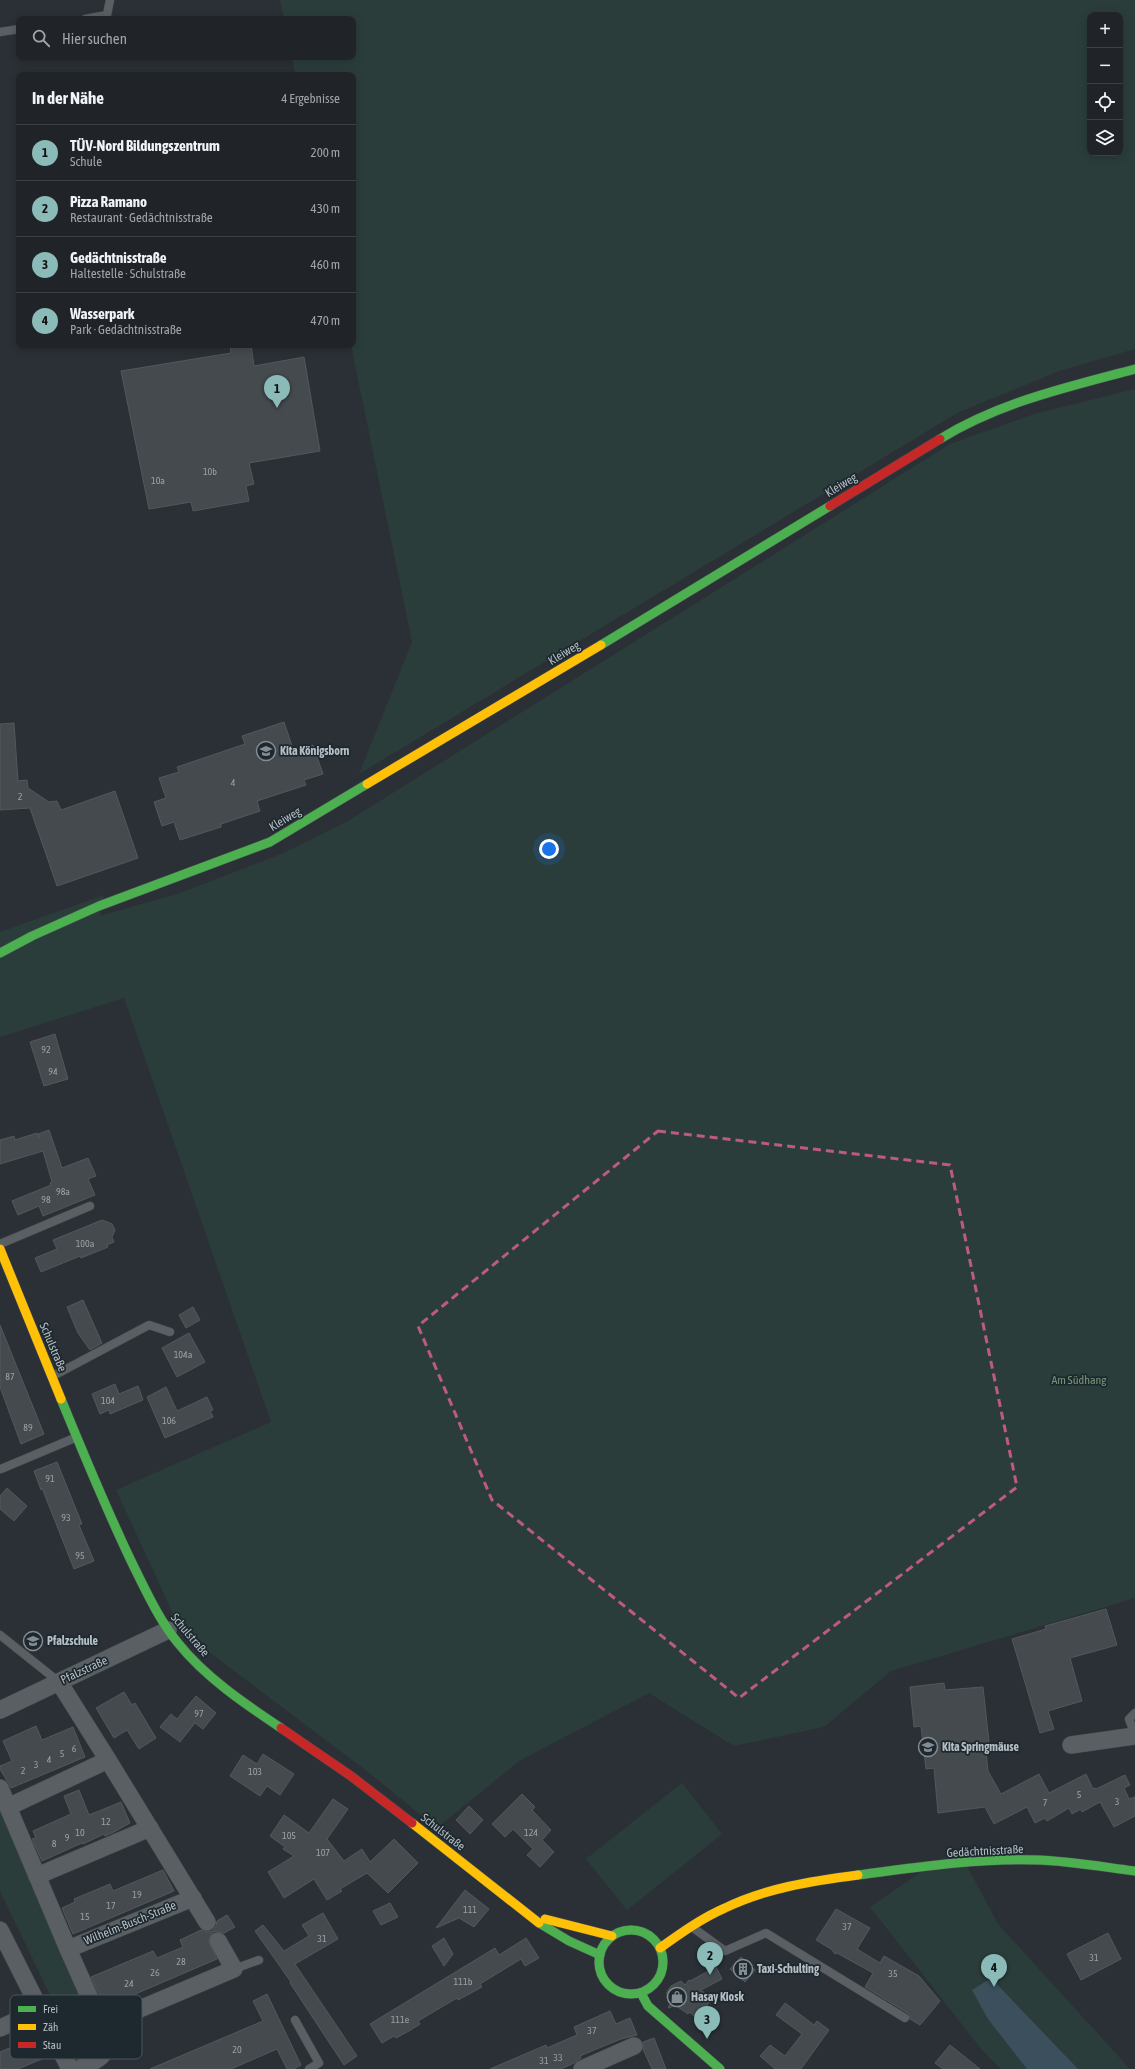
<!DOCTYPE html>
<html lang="de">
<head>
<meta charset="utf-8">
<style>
	body { margin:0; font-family:"Asap Condensed",sans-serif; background:#282c30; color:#f1f3f6 }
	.controls { position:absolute; right:12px; top:12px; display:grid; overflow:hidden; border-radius:8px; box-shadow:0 2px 10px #0003 }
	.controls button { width:36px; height:36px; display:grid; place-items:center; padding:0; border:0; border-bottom:1px solid #3d4145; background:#202428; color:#f1f3f6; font:20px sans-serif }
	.you { position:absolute; left:549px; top:849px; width:14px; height:14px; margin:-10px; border:3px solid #fff; border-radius:50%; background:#1a73e8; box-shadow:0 0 0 6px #1a73e833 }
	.badge { display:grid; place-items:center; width:26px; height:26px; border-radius:50%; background:#8bbbb9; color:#111; font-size:13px; font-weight:700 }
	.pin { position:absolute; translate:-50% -33px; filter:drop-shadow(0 1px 2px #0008) }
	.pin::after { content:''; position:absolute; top:21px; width:14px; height:12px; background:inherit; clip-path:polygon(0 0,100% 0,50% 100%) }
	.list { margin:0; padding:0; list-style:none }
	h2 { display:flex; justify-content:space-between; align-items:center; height:52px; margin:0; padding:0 16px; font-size:17px }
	h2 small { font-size:13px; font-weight:400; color:#a2a4a8 }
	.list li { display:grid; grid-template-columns:26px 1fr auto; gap:12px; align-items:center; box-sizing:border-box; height:56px; padding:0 16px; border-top:1px solid #3d4145 }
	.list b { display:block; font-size:15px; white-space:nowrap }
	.list p { margin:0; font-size:13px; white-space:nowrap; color:#a2a4a8 }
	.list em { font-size:13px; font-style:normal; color:#a2a4a8 }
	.icon { flex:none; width:22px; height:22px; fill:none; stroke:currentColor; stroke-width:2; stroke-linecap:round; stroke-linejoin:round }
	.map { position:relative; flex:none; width:1135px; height:2069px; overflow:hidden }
	.search { position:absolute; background:#202428; box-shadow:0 2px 10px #0003; left:16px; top:16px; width:340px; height:44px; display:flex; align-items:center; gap:10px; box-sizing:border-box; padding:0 14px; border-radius:8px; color:#a2a4a8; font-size:15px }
	.panel { position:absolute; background:#202428; box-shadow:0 2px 10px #0003; left:16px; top:72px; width:340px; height:276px; border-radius:8px }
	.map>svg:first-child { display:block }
</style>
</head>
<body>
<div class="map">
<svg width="1135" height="2069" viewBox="0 0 1135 2069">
	<rect width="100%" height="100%" fill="#2a3035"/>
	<g fill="#2b3d3b" fill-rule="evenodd">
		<path d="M 280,0 L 1135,0 L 1135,349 L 1062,370 L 959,412 L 359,774 L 412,642 L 351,345 L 353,345 L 353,75 L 295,75 L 292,57 L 353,57 L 353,19 L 284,19 ZM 1090,15 L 1120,15 L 1120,153 L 1090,153 Z"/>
		<path d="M 1135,389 L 1135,1598 L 891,1671 L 824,1727 L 734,1746 L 649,1693 L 519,1761 L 437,1828 L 364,1769 L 181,1631 L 116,1490 L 271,1422 L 124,998 L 0,1037 L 0,932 L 104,895 L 100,916 L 180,893 L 281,854 L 348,821 L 950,444 L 1034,414 Z"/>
		<path d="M 682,1783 L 722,1834 L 627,1910 L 586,1859 Z"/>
		<path d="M 0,1805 L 94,2023 L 68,2032 L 0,1891 Z"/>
		<path d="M 967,1866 L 998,1924 L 1130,2069 L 1001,2069 L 982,2050 L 870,1907 L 921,1872 Z"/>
	</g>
	<path fill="#3b4f5c" d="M 991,1978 L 1078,2069 L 1027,2069 L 988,2019 L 972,1990 Z"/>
	<g fill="#444a4e" stroke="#52585d">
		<path d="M 230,345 L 251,345 L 254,366 L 304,357 L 320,451 L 249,463 L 254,484 L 246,486 L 249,501 L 193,511 L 191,502 L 149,509 L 121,371 L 231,353 Z"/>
		<path d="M 284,722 L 294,752 L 313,745 L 323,774 L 304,780 L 306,785 L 257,801 L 260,811 L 221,824 L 221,827 L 180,840 L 174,822 L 162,826 L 154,802 L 166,798 L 159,778 L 179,772 L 177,767 L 245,744 L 242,736 Z"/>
		<path d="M 14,723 L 18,781 L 27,780 L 28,788 L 49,802 L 57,801 L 61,810 L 115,791 L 138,858 L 57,886 L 30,808 L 0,810 L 0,724 Z"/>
		<path d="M 55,1034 L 68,1079 L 44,1086 L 30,1042 Z"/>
		<path d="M 49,1130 L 62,1168 L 88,1158 L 96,1176 L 88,1179 L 95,1195 L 43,1216 L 39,1206 L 18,1215 L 12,1201 L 51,1185 L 50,1183 L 52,1182 L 43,1151 L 0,1164 L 0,1140 L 14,1136 L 15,1140 L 37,1133 L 39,1138 L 38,1134 Z"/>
		<path d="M 102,1220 L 112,1224 L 115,1230 L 112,1237 L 114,1242 L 107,1245 L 108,1247 L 81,1258 L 80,1256 L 41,1272 L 35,1258 L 57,1249 L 53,1240 Z"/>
		<path d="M 83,1300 L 102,1343 L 90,1350 L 78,1333 L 67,1307 Z"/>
		<path d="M 193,1307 L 200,1320 L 186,1328 L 179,1315 Z"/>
		<path d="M 0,1325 L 44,1434 L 21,1444 L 0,1387 Z"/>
		<path d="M 189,1333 L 205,1362 L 177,1377 L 162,1348 Z"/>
		<path d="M 115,1384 L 119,1394 L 138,1386 L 143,1400 L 110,1414 L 109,1410 L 100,1414 L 92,1394 Z"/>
		<path d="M 166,1387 L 177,1411 L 207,1397 L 213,1410 L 210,1411 L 213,1417 L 165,1438 L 147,1397 Z"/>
		<path d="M 57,1462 L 82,1524 L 79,1525 L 94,1561 L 74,1569 L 42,1488 L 41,1490 L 34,1471 Z"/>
		<path d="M 7,1488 L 27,1506 L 14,1521 L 0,1509 L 0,1496 Z"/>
		<path d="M 1106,1609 L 1117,1645 L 1070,1658 L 1082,1701 L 1048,1711 L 1054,1729 L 1040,1733 L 1012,1639 L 1046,1629 L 1045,1626 Z"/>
		<path d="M 944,1683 L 945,1690 L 983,1687 L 989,1742 L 985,1743 L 988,1771 L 1001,1794 L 1039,1774 L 1049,1793 L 1086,1774 L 1093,1789 L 1095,1788 L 1096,1789 L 1125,1775 L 1130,1785 L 1124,1788 L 1129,1799 L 1135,1797 L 1135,1816 L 1114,1827 L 1100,1802 L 1082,1812 L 1081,1809 L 1072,1814 L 1069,1808 L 1047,1821 L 1045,1818 L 1035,1823 L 1027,1807 L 994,1824 L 985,1807 L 938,1813 L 934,1768 L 926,1769 L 921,1726 L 914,1727 L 910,1687 Z"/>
		<path d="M 124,1692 L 132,1705 L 135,1703 L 156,1738 L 139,1749 L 127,1730 L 114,1738 L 96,1708 Z"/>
		<path d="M 196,1696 L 216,1713 L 203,1729 L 195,1723 L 180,1742 L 160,1727 L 171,1714 L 177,1719 Z"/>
		<path d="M 36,1726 L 42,1740 L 73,1727 L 85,1757 L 11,1788 L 0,1769 L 0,1766 L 12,1761 L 3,1741 Z"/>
		<path d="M 263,1754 L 294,1774 L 280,1795 L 267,1786 L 260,1796 L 230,1776 L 243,1755 L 257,1764 Z"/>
		<path d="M 79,1790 L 89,1815 L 121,1802 L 130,1823 L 114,1832 L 105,1836 L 104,1834 L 83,1844 L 82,1843 L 42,1861 L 32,1839 L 36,1838 L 33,1831 L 71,1814 L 64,1796 Z"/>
		<path d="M 522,1794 L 535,1807 L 532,1810 L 551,1830 L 542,1840 L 554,1852 L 540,1867 L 527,1855 L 533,1849 L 513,1829 L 505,1837 L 492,1824 Z"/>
		<path d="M 333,1799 L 348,1809 L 327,1839 L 344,1861 L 362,1849 L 370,1862 L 394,1839 L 418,1863 L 388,1893 L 367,1873 L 340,1889 L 342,1891 L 327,1900 L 314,1879 L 284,1898 L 268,1872 L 294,1856 L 283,1849 L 285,1847 L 270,1836 L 284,1815 L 309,1833 Z"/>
		<path d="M 469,1806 L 483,1820 L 470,1834 L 456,1820 Z"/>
		<path d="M 163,1870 L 174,1891 L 73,1934 L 62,1908 L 75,1902 L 74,1899 L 110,1884 L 113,1891 Z"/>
		<path d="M 465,1890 L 489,1909 L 474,1927 L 459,1918 L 436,1928 Z"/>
		<path d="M 390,1903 L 398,1917 L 381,1925 L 373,1911 Z"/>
		<path d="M 836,1909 L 870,1928 L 857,1949 L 880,1963 L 884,1956 L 919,1976 L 940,2001 L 920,2025 L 910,2019 L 909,2014 L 865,1987 L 873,1973 L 837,1953 L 835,1954 L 831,1949 L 816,1940 Z"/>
		<path d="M 323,1913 L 338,1939 L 295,1964 L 357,2056 L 344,2065 L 290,1983 L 291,1982 L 255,1931 L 263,1925 L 284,1951 L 309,1936 L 302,1925 Z"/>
		<path d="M 227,1915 L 235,1927 L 224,1933 L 218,1931 L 213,1932 L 208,1941 L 217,1959 L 105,2007 L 91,1977 L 153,1951 L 157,1958 L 183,1947 L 180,1940 L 201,1930 L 207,1932 L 212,1931 L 216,1926 L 217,1921 Z"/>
		<path d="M 1108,1933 L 1121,1959 L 1081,1980 L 1067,1954 Z"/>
		<path d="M 444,1938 L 453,1954 L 444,1966 L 432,1946 Z"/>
		<path d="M 526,1938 L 539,1958 L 525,1966 L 521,1959 L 480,1984 L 482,1987 L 458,2000 L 457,1998 L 418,2021 L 420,2024 L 409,2031 L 396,2038 L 394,2036 L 382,2043 L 370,2024 L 495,1948 L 499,1955 Z"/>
		<path d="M 741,1957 L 755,1970 L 745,1982 L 730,1969 Z"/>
		<path d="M 716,1967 L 722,1979 L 701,1990 L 712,1999 L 697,2018 L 689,2012 L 688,2014 L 675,2005 L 669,2008 L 668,2007 L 672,2002 L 667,1998 L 667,1992 L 671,1986 L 681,1981 L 685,1985 L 689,1980 L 690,1981 Z"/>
		<path d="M 267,1994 L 301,2065 L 294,2069 L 287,2069 L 277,2049 L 231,2069 L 150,2069 L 263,2021 L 253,2001 Z"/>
		<path d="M 785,2003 L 814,2025 L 817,2021 L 829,2030 L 801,2069 L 775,2069 L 760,2056 L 770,2045 L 785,2056 L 802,2034 L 776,2015 Z"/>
		<path d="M 610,2011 L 616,2024 L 630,2018 L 637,2035 L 621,2039 L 594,2050 L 580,2056 L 581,2058 L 574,2063 L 561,2069 L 490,2069 L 546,2045 L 547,2048 L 577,2035 L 574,2027 Z"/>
		<path d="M 33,2038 L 42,2059 L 18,2069 L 0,2069 L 0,2052 Z"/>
		<path d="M 654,2038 L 666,2069 L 652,2069 L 643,2049 L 643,2042 Z"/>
		<path d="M 950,2045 L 980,2069 L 943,2069 L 935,2063 Z"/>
	</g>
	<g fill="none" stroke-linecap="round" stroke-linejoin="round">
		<defs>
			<g id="lane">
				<path d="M 85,19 L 107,15 L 110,0"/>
				<path d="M 0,32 L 19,29"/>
				<path d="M 0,1244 L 90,1206"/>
				<path d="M 53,1376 L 149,1325 L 170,1332"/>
				<path d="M 1,1469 L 77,1437"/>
				<path d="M 0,1635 L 59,1682"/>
				<path d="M 1135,1713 L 1129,1719 L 1135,1735"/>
				<path d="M 692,1927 L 725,1951 L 766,1933 L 905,2018"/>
				<path d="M 234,1969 L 259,1960"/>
				<path d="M 295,2020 L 319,2063 L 309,2069"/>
			</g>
			<g id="street">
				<path d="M 59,1682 L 108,1760 L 207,1922"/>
				<path d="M 0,1710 L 168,1630"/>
				<path d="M 1071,1745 L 1135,1736"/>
				<path d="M 0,1788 L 68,1949 L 109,2041 C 105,2059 94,2061 79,2069"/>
				<path d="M 8,1807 L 108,1760"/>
				<path d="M 37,1876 L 150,1828"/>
				<path d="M 0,1930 L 70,2069"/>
				<path d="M 68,1949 L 193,1898"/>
				<path d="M 102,2025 L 234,1969 L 218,1941"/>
				<path d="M 0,2028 L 40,2010"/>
				<path d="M 582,2069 L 634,2046"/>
			</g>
			<g id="fast">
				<path d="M 940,439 C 1000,402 1068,387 1135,369"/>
				<path d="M 601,645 L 830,506"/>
				<path d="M 0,953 L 32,936 L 99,906 L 270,842 L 367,784"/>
				<path d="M 61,1399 C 85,1457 108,1514 135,1569 C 148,1595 160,1621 178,1643 C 205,1677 245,1704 281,1728"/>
				<path d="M 858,1875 C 917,1867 978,1858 1038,1860 C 1070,1861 1103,1867 1135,1871"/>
				<path d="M 539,1923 L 569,1941 L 600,1955"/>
				<circle cx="631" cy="1962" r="32"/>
				<path d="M 641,1993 L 648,2006 L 720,2069"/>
			</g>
			<g id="slow">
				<path d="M 367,784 L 601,645"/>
				<path d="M 0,1249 L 61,1399"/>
				<path d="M 412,1823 L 539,1923"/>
				<path d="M 545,1919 L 612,1936"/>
				<path d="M 660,1948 C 681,1933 702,1918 725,1908 C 766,1888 812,1881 858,1875"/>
			</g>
			<g id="jam">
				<path d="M 830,506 L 940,439"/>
				<path d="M 281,1728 L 351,1776 L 412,1823"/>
			</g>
		</defs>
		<use href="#lane" stroke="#484c50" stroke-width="9"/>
		<use href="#street" stroke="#484c50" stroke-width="18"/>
		<use href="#fast" stroke="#484c50" stroke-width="10"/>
		<use href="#slow" stroke="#484c50" stroke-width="10"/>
		<use href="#jam" stroke="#484c50" stroke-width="10"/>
		<use href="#lane" stroke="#5a5f63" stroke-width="8"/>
		<use href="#street" stroke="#5a5f63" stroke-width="17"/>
		<use href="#fast" stroke="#4caf50" stroke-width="9"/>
		<use href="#slow" stroke="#ffc107" stroke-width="9"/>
		<use href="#jam" stroke="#c62828" stroke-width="9"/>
	</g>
	<path fill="none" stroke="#bc5a85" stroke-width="3" stroke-dasharray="8 5" stroke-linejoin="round" d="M 658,1131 L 950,1165 L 1017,1487 L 739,1698 L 492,1500 L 418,1326 Z"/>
	<defs>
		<symbol id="school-ring" viewBox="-11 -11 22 22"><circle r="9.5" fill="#1e282f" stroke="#848c93" stroke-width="1.5"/><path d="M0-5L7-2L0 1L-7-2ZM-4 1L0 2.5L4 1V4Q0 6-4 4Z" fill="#848c93"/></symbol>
		<symbol id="building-ring" viewBox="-11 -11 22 22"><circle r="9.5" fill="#1e282f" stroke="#848c93" stroke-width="1.5"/><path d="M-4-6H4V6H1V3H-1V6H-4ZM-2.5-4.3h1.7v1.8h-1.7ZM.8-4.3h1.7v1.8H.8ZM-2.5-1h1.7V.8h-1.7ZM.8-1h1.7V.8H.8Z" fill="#848c93"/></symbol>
		<symbol id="shop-ring" viewBox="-11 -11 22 22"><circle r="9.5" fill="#1e282f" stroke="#848c93" stroke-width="1.5"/><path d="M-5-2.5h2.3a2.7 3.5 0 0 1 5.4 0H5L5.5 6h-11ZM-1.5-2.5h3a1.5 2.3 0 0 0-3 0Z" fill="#848c93"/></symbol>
	</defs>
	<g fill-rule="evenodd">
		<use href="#school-ring" x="255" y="740" width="22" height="22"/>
		<use href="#school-ring" x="22" y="1630" width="22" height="22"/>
		<use href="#school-ring" x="917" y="1736" width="22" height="22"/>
		<use href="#building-ring" x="732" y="1958" width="22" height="22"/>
		<use href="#shop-ring" x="666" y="1986" width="22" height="22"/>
	</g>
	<g text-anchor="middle" stroke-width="3.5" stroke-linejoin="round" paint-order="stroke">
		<g font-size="10" fill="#98a1a7">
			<text x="210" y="475">10b</text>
			<text x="158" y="484">10a</text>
			<text x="233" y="786">4</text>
			<text x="20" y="800">2</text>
			<text x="46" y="1053">92</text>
			<text x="53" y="1075">94</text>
			<text x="63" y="1195">98a</text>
			<text x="46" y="1203">98</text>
			<text x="85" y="1247">100a</text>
			<text x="183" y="1358">104a</text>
			<text x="10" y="1380">87</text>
			<text x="108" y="1404">104</text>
			<text x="169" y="1424">106</text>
			<text x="28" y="1431">89</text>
			<text x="50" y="1482">91</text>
			<text x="66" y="1521">93</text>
			<text x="80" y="1559">95</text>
			<text x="199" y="1717">97</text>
			<text x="74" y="1752">6</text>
			<text x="62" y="1757">5</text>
			<text x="49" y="1763">4</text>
			<text x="36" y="1768">3</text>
			<text x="23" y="1774">2</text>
			<text x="255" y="1775">103</text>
			<text x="1079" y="1798">5</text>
			<text x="1117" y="1805">3</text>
			<text x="1045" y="1806">7</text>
			<text x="106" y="1825">12</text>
			<text x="80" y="1836">10</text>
			<text x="531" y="1836">124</text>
			<text x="289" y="1839">105</text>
			<text x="67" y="1841">9</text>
			<text x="54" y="1847">8</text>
			<text x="323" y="1856">107</text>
			<text x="137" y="1898">19</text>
			<text x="111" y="1909">17</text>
			<text x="470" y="1913">111</text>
			<text x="85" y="1920">15</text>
			<text x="847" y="1930">37</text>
			<text x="322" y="1942">31</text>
			<text x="1094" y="1961">31</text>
			<text x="181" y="1965">28</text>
			<text x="155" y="1976">26</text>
			<text x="893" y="1977">35</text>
			<text x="463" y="1985">111b</text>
			<text x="129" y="1987">24</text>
			<text x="400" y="2023">111e</text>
			<text x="592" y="2034">37</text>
			<text x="237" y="2053">20</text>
			<text x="558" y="2061">33</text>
			<text x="544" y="2064">31</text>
		</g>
		<g font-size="12" fill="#b4bec5" stroke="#1e282f">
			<text transform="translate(841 485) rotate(-31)" y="4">Kleiweg</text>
			<text transform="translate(564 653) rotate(-31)" y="4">Kleiweg</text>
			<text transform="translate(285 819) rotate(-31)" y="4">Kleiweg</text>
			<text transform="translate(53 1347) rotate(67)" y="4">Schulstraße</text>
			<text transform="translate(190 1635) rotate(50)" y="4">Schulstraße</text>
			<text transform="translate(84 1670) rotate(-25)" y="4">Pfalzstraße</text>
			<text transform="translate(443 1832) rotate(38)" y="4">Schulstraße</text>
			<text transform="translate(985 1851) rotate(-3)" y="4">Gedächtnisstraße</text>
			<text transform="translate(130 1923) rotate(-22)" y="4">Wilhelm-Busch-Straße</text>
		</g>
		<g font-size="12" font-weight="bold" fill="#b4bec5" stroke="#1e282f" text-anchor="start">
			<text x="280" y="755">Kita Königsborn</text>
			<text x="47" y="1645">Pfalzschule</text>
			<text x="942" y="1751">Kita Springmäuse</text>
			<text x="757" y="1973">Taxi-Schulting</text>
			<text x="691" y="2001">Hasay Kiosk</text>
		</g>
		<g font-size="12" fill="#759877" stroke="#1e282f">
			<text x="1079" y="1384">Am Südhang</text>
		</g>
	</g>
	<rect x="10" y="1995" width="132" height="64" rx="6" fill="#1e282f" stroke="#4b555c" stroke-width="1"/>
	<rect x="18" y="2006" width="18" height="6" fill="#4caf50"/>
	<rect x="18" y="2024" width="18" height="6" fill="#ffc107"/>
	<rect x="18" y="2042" width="18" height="6" fill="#c62828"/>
	<g font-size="11" fill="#b4bec5">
		<text x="43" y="2013">Frei</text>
		<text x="43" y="2031">Zäh</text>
		<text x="43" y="2049">Stau</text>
	</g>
</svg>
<div class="controls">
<button>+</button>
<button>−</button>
<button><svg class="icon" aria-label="locate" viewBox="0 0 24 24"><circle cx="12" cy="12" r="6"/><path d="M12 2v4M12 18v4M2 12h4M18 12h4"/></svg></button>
<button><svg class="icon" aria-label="layers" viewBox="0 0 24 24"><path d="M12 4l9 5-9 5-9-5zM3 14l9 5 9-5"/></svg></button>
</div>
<div class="you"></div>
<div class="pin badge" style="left:277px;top:408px">1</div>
<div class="pin badge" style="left:710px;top:1975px">2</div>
<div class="pin badge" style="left:707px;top:2039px">3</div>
<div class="pin badge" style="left:994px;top:1987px">4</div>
<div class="search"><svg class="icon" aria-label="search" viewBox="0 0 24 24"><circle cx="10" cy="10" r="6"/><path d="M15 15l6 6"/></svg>Hier suchen</div>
<section class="panel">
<h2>In der Nähe<small>4 Ergebnisse</small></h2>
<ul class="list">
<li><span class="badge">1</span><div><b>TÜV-Nord Bildungszentrum</b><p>Schule</p></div><em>200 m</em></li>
<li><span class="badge">2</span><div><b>Pizza Ramano</b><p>Restaurant · Gedächtnisstraße</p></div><em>430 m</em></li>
<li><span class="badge">3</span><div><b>Gedächtnisstraße</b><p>Haltestelle · Schulstraße</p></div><em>460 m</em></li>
<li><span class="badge">4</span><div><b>Wasserpark</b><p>Park · Gedächtnisstraße</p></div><em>470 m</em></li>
</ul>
</section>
</div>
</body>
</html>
